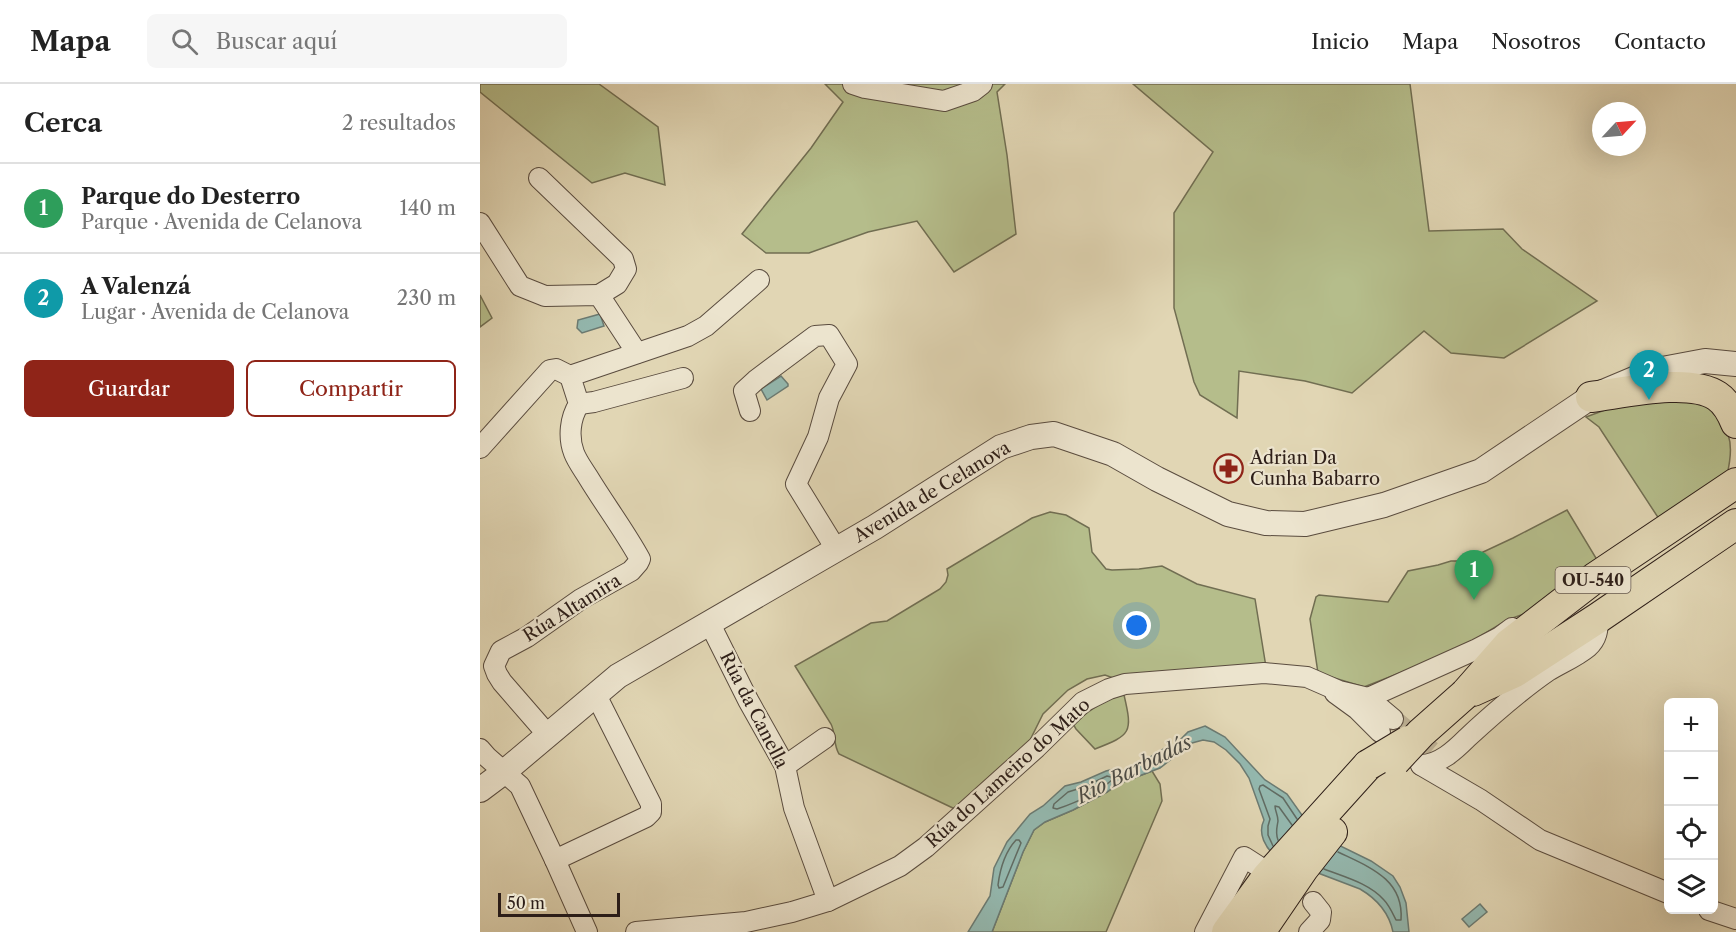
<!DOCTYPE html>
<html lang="es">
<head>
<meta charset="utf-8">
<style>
	body { margin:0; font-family:"Libre Caslon Text",serif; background:#f6f6f6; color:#222 }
	.controls { position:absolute; right:18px; bottom:18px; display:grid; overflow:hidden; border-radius:9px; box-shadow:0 6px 24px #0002 }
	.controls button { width:54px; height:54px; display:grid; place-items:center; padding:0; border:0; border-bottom:2px solid #e0e0e0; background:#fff; color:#222; font:30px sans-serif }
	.compass { position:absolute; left:1112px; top:18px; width:54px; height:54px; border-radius:50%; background:#fff; box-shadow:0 6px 24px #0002; rotate:64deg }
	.scale { position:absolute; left:18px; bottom:15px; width:122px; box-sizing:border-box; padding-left:6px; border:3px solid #2d1e18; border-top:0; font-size:16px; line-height:21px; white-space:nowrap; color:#2d1e18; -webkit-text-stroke:4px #ece4ce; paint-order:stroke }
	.you { position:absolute; left:657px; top:542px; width:21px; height:21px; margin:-15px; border:4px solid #fff; border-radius:50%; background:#1a73e8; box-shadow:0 0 0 9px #1a73e833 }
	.badge { display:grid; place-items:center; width:39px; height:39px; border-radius:50%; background:#8f2418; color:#fff; font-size:20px; font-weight:700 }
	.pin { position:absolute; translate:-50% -50px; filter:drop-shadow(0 2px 3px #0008) }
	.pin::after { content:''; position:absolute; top:32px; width:21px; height:18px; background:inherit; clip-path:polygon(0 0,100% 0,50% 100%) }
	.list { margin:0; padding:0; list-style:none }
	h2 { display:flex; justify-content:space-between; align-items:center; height:78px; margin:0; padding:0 24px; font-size:26px }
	h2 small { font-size:20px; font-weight:400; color:#767676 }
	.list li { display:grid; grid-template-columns:39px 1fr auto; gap:18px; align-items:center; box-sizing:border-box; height:90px; padding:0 24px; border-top:2px solid #e0e0e0 }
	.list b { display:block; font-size:22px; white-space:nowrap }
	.list p { margin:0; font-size:20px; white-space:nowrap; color:#767676 }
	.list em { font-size:20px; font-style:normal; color:#767676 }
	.actions { display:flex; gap:12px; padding:18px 24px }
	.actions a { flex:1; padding:14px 0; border:2px solid #8f2418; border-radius:9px; text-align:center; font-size:21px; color:#8f2418 }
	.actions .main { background:#8f2418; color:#fff }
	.icon { flex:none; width:33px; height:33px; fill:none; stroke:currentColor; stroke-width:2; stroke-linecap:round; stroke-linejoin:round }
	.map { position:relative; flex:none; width:1256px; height:848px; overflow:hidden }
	header { display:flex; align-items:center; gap:36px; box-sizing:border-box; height:84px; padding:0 30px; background:#fff; border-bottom:2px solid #e0e0e0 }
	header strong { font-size:28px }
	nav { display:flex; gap:33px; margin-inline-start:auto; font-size:21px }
	.search { width:420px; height:54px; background:#f6f6f6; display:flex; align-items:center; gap:15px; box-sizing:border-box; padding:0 21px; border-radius:9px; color:#767676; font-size:22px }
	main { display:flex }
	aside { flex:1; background:#fff }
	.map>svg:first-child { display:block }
</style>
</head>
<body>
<header>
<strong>Mapa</strong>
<div class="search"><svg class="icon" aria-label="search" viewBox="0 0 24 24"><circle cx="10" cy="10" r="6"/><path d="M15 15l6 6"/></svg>Buscar aquí</div>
<nav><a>Inicio</a><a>Mapa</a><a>Nosotros</a><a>Contacto</a></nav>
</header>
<main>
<aside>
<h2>Cerca<small>2 resultados</small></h2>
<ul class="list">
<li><span class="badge" style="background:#2e9e5b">1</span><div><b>Parque do Desterro</b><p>Parque · Avenida de Celanova</p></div><em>140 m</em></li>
<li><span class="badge" style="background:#0f9aa8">2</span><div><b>A Valenzá</b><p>Lugar · Avenida de Celanova</p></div><em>230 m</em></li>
</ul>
<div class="actions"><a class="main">Guardar</a><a>Compartir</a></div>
</aside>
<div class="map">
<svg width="1256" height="848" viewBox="0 0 1256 848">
	<rect width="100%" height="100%" fill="#e1d6b4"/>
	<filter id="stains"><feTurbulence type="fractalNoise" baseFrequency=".00333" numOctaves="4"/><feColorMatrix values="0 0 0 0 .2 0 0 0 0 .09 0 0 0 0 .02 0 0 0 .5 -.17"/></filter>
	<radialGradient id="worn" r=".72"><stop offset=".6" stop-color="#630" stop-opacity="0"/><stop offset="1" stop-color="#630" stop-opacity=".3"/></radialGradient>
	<g fill="#b5bd8b" stroke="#716e52" stroke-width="1.5">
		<path d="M 0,0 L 119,0 L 178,43 L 185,101 L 145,89 L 112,99 L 0,8 Z"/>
		<path d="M 345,0 L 525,0 L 517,8 L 527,71 L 536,150 L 474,188 L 437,137 L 388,148 L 329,169 L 286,169 L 262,150 L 331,64 L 363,18 Z"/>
		<path d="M 653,0 L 930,0 L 949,147 L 1023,145 L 1042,165 L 1117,217 L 1024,274 L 971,269 L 944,247 L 872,309 L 825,297 L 759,287 L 757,334 L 720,311 L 714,298 L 694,224 L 694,129 L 733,68 Z"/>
		<path d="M 0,211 L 12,234 L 0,243 Z"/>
		<path d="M 1175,314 L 1225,318 C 1248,345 1256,353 1247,391 L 1181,438 L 1119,343 L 1106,333 L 1133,323 Z"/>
		<path d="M 1087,426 L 1119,479 L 1075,519 L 1027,536 L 976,567 L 884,603 L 838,589 L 830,535 L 836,513 L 839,511 L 908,518 L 928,487 L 958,481 L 971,477 L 984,477 L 1033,454 Z"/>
		<path d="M 570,428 L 586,431 L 609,444 L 612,468 L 626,485 L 632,486 L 659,485 L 682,482 L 717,500 L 775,515 L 786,583 L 636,595 L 625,591 L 607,595 L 588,606 L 563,630 L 549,658 L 538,670 L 510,692 L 475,725 L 359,670 C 353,660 356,650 351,640 L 315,582 L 391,539 L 407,537 L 450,511 L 460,505 L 466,498 L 468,491 L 467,485 L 552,434 Z"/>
		<path d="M 644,611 C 653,649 651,651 615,665 L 596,645 L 593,640 C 607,628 625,614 644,611 Z"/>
		<path d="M 672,687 L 680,700 L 682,717 L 626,848 L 512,848 L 543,768 L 554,746 L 565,738 L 593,726 L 627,708 L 638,700 Z"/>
	</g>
	<g fill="#94b9b0" stroke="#6b7b73" stroke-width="1.5">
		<path d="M 120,230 L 124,242 L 102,249 L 97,244 L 98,236 Z"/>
		<path d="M 301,292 L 308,300 L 308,302 L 287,316 L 281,305 Z"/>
		<path d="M 725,642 L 745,653 L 785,696 L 807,710 L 824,734 L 844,754 L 891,777 L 913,792 L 920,803 L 926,819 L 929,848 L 913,848 C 909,828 897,815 880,805 L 796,773 C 786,764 777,750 784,736 L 769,694 L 760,680 L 746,666 L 734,658 L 723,656 L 712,659 L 680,684 L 638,700 L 627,708 L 593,726 L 565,738 L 554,746 L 543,768 L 512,848 L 488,848 L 510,812 L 514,784 L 527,758 L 550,730 L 563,722 L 585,702 L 601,698 L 626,687 L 634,685 L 644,689 L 685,664 L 693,663 L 708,648 Z"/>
		<path d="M 1000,820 L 1007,828 L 989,843 L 982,835 Z"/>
	</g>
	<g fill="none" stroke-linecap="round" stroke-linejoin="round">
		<g stroke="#606c64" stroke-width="1.5">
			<path d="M 627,692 L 631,693 L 632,696 C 617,709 595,719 577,725 L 573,724 L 574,720 L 588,708 L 604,703 Z"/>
			<path d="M 536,756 L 539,756 L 541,759 L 523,803 L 519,804 L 518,801 C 520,785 525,768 536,756 Z"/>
			<path d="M 798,756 C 795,748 797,744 798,737 C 798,731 795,727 795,722 L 799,723 L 812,741"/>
			<path d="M 793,762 L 788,751 L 788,742 L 790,735 L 779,705 L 780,702 L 783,701 L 803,714 L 817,735"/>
			<path d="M 844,785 C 864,793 889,799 904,816 C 909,821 913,830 916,836 L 921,836 C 924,795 889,783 858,768"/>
		</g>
		<path stroke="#bdb195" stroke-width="20" stroke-dasharray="20 10" stroke-linecap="butt" d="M 913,635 L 955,670"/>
		<defs>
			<g id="minor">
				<path d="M 373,0 L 385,4 L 464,17 L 493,7 L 502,0"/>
				<path d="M 59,94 L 143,175 L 146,185 L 137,200 L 119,211"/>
				<path d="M 0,139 L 40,202 L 65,212 L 119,211 L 157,269"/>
				<path d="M 99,320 L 114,318 L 203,294"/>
				<path d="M 270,327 L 264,307 L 276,296 L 335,252 L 349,251 L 367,280 L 349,314 L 338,353 L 316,400 L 356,465"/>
				<path d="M 0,364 L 70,286 L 76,285 L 90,292"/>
				<path d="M 229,538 L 268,616 L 305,682 L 314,724 L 348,817"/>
				<path d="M 855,609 L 877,625 L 900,648"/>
				<path d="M 888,614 L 997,565 L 1020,553 L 1032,544"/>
				<path d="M 68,651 L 22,598 L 17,590 L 14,582 L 21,567 L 47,553 L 101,515 L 151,487 L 158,479 L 160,475 C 144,446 125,421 108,393 C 103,385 97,377 94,369 C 88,353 90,334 99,320 L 90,292 L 208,252 L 226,242 L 279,196"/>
				<path d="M 0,665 L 7,673 L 40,702 L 75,776 L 107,848"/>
				<path d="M 941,681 L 1001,716 L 1060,756 L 1188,809"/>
				<path d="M 941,681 C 959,681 975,666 987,654 C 1013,630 1039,607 1068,587 C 1081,579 1096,573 1108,563 C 1117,555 1118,546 1118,534"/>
				<path d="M 305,682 L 345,654"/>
				<path d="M 75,776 L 166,733 L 171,728 L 171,720 L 116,611"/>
				<path d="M 1229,826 L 1256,835"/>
				<path d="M 156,848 L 266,838 L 312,828 L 348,817 L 420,782 L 446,763 L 556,664 L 603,618 L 629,605 L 645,600 L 784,589 L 827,593 L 859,607 L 888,614 L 913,635"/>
				<path d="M 725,848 L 764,773 L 778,782"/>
				<path d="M 829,848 L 840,836 L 841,828 L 833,818"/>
			</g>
			<path id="tertiary" d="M 0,706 L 24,688 L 138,592 L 395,443 L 521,363 L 551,353 L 574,350 L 633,370 L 677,395 L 748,430 L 786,439 L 825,440 L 904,421 L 1001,387 L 1111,313 L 1161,292 L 1177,286 L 1225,277 L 1256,280"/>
			<g id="primary">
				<path d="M 1111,313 C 1143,309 1209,293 1237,312 C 1246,318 1252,329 1256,339"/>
				<path d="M 993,607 L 1035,588 L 1118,534 L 1256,440"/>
				<path d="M 985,610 L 1029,560 L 1116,493 L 1256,399"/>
				<path d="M 747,848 L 787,793 L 888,681"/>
				<path d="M 780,848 L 823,785 L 852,748"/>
			</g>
		</defs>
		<use href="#minor" stroke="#5a4c3f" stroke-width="22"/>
		<use href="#tertiary" stroke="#5a4c3f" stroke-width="26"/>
		<use href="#primary" stroke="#2d1e18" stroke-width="32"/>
		<use href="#minor" stroke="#ece4ce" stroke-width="20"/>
		<use href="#tertiary" stroke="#ece4ce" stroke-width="24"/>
		<use href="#primary" stroke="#e1d6b4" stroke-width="30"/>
		<defs>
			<g id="primary-bridge">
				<path d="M 915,677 L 941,649 L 985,610"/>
				<path d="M 888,681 L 928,657"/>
			</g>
		</defs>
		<use href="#primary-bridge" stroke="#2d1e18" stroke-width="32" stroke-linecap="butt"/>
		<use href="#primary-bridge" stroke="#e1d6b4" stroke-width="30"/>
	</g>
	<defs>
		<symbol id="pharmacy-ring" viewBox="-11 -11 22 22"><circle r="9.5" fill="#ece4ce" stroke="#8f2418" stroke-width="1.5"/><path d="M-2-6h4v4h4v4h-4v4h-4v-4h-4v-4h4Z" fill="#8f2418"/></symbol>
	</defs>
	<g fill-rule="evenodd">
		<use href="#pharmacy-ring" x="732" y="368" width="33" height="33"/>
	</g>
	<g text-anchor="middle" stroke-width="4.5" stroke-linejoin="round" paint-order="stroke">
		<rect fill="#ece4ce" stroke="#66594f" stroke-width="1.5" x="1075.5" y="483" width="75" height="26" rx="4.5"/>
		<g font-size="16" font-weight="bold" fill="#2d1e18">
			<text x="1113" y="502">OU-540</text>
		</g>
		<g font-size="18" fill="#2d1e18" stroke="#ece4ce" text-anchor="start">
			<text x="770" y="380">Adrian Da<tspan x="770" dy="21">Cunha Babarro</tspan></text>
		</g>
		<g font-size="18" fill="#2d1e18" stroke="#ece4ce">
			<text transform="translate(452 408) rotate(-31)" y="6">Avenida de Celanova</text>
			<text transform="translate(92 524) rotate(-32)" y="6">Rúa Altamira</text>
			<text transform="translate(274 626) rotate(63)" y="6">Rúa da Canella</text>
			<text transform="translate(528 689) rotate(-42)" y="6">Rúa do Lameiro do Mato</text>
		</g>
		<g font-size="20" font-style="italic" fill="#4c4c46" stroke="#ece4ce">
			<text transform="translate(654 685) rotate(-27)" y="7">Rio Barbadás</text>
		</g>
	</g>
	<rect width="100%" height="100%" filter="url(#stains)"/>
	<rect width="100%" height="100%" fill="url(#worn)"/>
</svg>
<div class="controls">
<button>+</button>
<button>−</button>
<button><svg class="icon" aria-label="locate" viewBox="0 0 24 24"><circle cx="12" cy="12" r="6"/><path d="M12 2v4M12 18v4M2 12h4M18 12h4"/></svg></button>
<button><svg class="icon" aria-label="layers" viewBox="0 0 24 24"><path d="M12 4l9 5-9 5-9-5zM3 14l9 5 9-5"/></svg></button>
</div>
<svg class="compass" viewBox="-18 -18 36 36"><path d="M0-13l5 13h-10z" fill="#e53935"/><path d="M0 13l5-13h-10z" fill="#767676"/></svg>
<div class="scale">50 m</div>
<div class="you"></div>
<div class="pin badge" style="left:994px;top:516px;background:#2e9e5b">1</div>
<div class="pin badge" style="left:1169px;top:316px;background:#0f9aa8">2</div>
</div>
</main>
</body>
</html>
